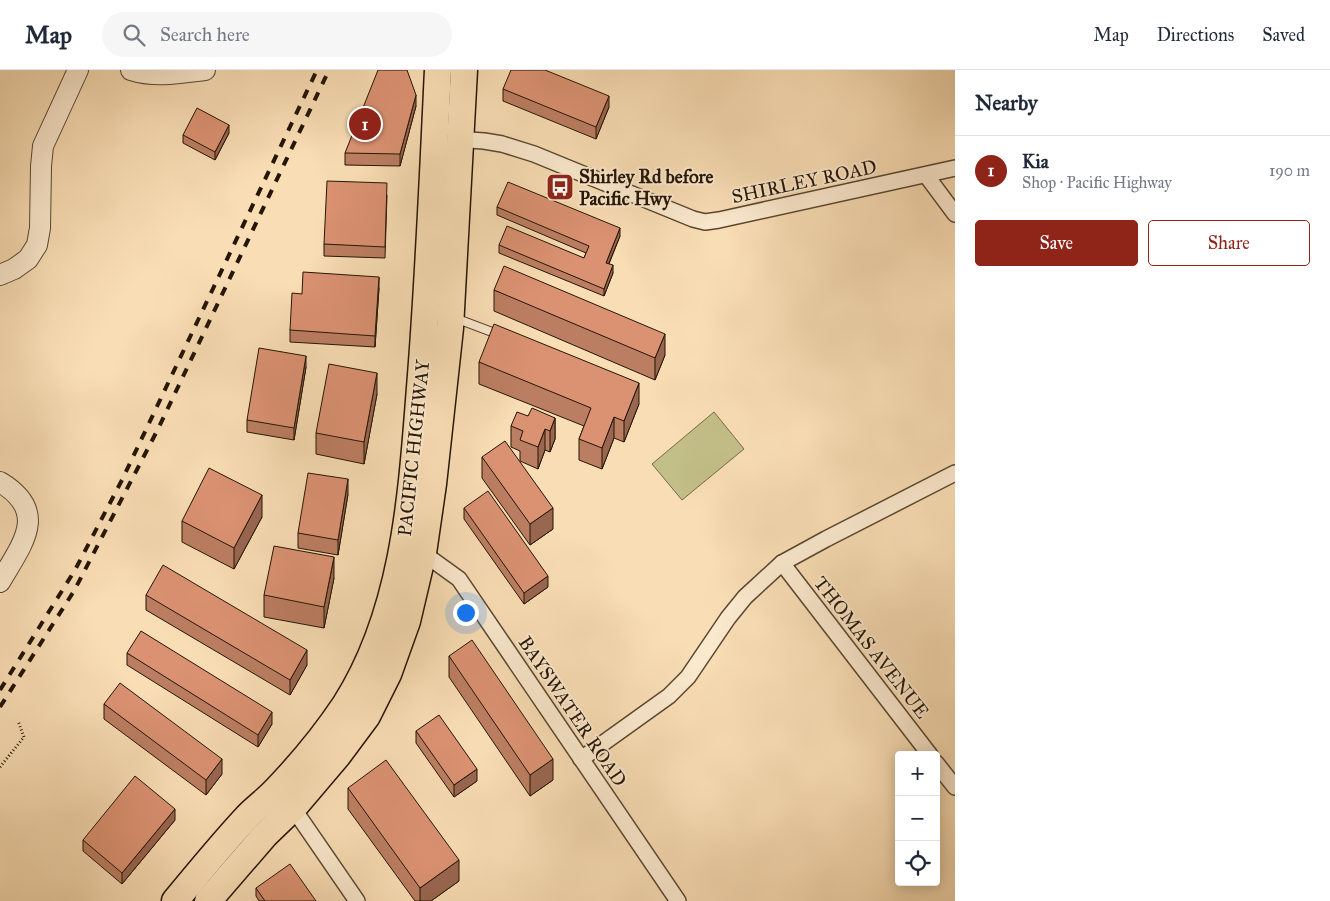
<!DOCTYPE html>
<html lang="en">
<head>
<meta charset="utf-8">
<style>
	body { margin:0; font-family:"IM FELL Great Primer",serif; background:#f6f6f7; color:#1f2937 }
	.controls { position:absolute; right:15px; bottom:15px; display:grid; overflow:hidden; border-radius:5px; box-shadow:0 2px 12px #0003 }
	.controls button { width:45px; height:45px; display:grid; place-items:center; padding:0; border:0; border-bottom:1px solid #e0e1e3; background:#fff; color:#1f2937; font:25px sans-serif }
	.you { position:absolute; left:465px; top:542px; width:18px; height:18px; margin:-12px; border:4px solid #fff; border-radius:50%; background:#1a73e8; box-shadow:0 0 0 8px #1a73e833 }
	.badge { display:grid; place-items:center; width:32px; height:32px; border-radius:50%; background:#8f2418; color:#fff; font-size:16px; font-weight:700 }
	.pin { position:absolute; translate:-50% -50%; border:2px solid #fff; box-shadow:0 1px 5px #0006 }
	.list { margin:0; padding:0; list-style:none }
	h2 { display:flex; justify-content:space-between; align-items:center; height:65px; margin:0; padding:0 20px; font-size:21px }
	h2 small { font-size:16px; font-weight:400; color:#747a83 }
	.list li { display:grid; grid-template-columns:32px 1fr auto; gap:15px; align-items:center; box-sizing:border-box; height:70px; padding:0 20px; border-top:1px solid #e0e1e3 }
	.list b { display:block; font-size:19px; white-space:nowrap }
	.list p { margin:0; font-size:16px; white-space:nowrap; color:#747a83 }
	.list em { font-size:16px; font-style:normal; color:#747a83 }
	.actions { display:flex; gap:10px; padding:15px 20px }
	.actions a { flex:1; padding:11px 0; border:1px solid #8f2418; border-radius:5px; text-align:center; font-size:18px; color:#8f2418 }
	.actions .main { background:#8f2418; color:#fff }
	.icon { flex:none; width:28px; height:28px; fill:none; stroke:currentColor; stroke-width:2; stroke-linecap:round; stroke-linejoin:round }
	.map { position:relative; flex:none; width:955px; height:831px; overflow:hidden }
	header { display:flex; align-items:center; gap:30px; box-sizing:border-box; height:70px; padding:0 25px; background:#fff; border-bottom:1px solid #e0e1e3 }
	header strong { font-size:24px }
	nav { display:flex; gap:28px; margin-inline-start:auto; font-size:18px }
	.search { width:350px; height:45px; background:#f6f6f7; display:flex; align-items:center; gap:12px; box-sizing:border-box; padding:0 18px; border-radius:28px; color:#747a83; font-size:19px }
	main { display:flex }
	aside { flex:1; background:#fff }
	.map>svg:first-child { display:block }
</style>
</head>
<body>
<header>
<strong>Map</strong>
<div class="search"><svg class="icon" aria-label="search" viewBox="0 0 24 24"><circle cx="10" cy="10" r="6"/><path d="M15 15l6 6"/></svg>Search here</div>
<nav><a>Map</a><a>Directions</a><a>Saved</a></nav>
</header>
<main>
<div class="map">
<svg width="955" height="831" viewBox="0 0 955 831">
	<rect width="100%" height="100%" fill="#f9ddb4"/>
	<filter id="stains"><feTurbulence type="fractalNoise" baseFrequency=".004" numOctaves="4"/><feColorMatrix values="0 0 0 0 .2 0 0 0 0 .09 0 0 0 0 .02 0 0 0 .5 -.17"/></filter>
	<radialGradient id="worn" r=".72"><stop offset=".6" stop-color="#630" stop-opacity="0"/><stop offset="1" stop-color="#630" stop-opacity=".3"/></radialGradient>
	<path fill="#c3bf89" stroke="#746a47" d="M 714,342 L 744,379 L 682,430 L 652,394 Z"/>
	<g fill="none" stroke-linecap="round" stroke-linejoin="round">
		<defs>
			<path id="service" d="M 455,248 L 500,265"/>
			<g id="minor">
				<path d="M 455,69 L 484,71 L 502,74 L 534,84 L 693,149 L 705,152 L 719,150 L 955,98"/>
				<path d="M 926,105 L 955,144"/>
				<path d="M 423,483 L 459,509 L 678,831"/>
				<path d="M 782,493 L 930,685"/>
				<path d="M 581,689 L 669,626 L 688,607 L 728,548 L 745,527 L 782,493 L 826,469 L 955,403"/>
				<path d="M 936,693 L 955,717"/>
				<path d="M 293,738 L 357,831"/>
			</g>
			<g id="tertiary">
				<path d="M 131,0 C 155,8 181,3 205,0"/>
				<path d="M 0,205 L 14,199 L 28,189 L 37,175 L 40,158 L 41,96 L 43,76 L 78,0"/>
				<path d="M 0,412 C 50,442 22,474 0,512"/>
			</g>
			<g id="trunk">
				<path d="M 175,831 C 198,803 221,775 246,748 C 255,738 267,730 276,720 C 301,694 325,665 345,635 C 407,538 412,417 421,305 C 429,203 433,102 438,0"/>
				<path d="M 208,831 L 265,765 L 293,738 L 338,685 L 367,646 L 388,604 L 407,551 L 423,483 L 433,414 L 450,258 L 464,0"/>
			</g>
		</defs>
		<use href="#service" stroke="#594731" stroke-width="10"/>
		<use href="#minor" stroke="#594731" stroke-width="18"/>
		<use href="#tertiary" stroke="#594731" stroke-width="22"/>
		<use href="#trunk" stroke="#241505" stroke-width="29"/>
		<path stroke="#241505" stroke-width="3" stroke-dasharray="1 2.5" stroke-linecap="butt" d="M 0,697 L 24,667 L 18,651"/>
		<use href="#service" stroke="#fbe9ce" stroke-width="8"/>
		<use href="#minor" stroke="#fbe9ce" stroke-width="15"/>
		<use href="#tertiary" stroke="#fbe9ce" stroke-width="20"/>
		<use href="#trunk" stroke="#f9ddb4" stroke-width="26"/>
		<g stroke="#241505" stroke-width="4" stroke-dasharray="9 9" stroke-linecap="butt">
			<path d="M 0,620 L 75,500 L 122,410 L 317,0"/>
			<path d="M 0,637 L 74,521 L 158,359 L 329,0"/>
		</g>
	</g>
	<g fill="#bc7e62" stroke="#241505">
		<path d="M 503,19 L 609,37 L 596,69 L 503,31 Z"/>
		<path d="M 416,36 L 400,96 L 345,95 L 345,83 Z"/>
		<path d="M 229,63 L 215,90 L 183,73 L 183,65 Z"/>
		<path d="M 387,125 L 385,188 L 324,186 L 324,174 Z"/>
		<path d="M 497,137 L 620,166 L 609,194 L 613,203 L 604,226 L 499,183 L 499,175 L 584,188 L 586,183 L 497,145 Z"/>
		<path d="M 379,218 L 375,277 L 290,272 L 290,260 L 302,224 Z"/>
		<path d="M 494,220 L 665,285 L 655,310 L 494,241 Z"/>
		<path d="M 479,292 L 639,334 L 624,372 L 614,368 L 602,399 L 579,390 L 579,369 L 584,356 L 479,314 Z"/>
		<path d="M 306,297 L 294,370 L 247,362 L 247,350 Z"/>
		<path d="M 377,324 L 364,394 L 316,384 L 316,363 Z"/>
		<path d="M 528,346 L 555,348 L 555,369 L 550,382 L 545,380 L 538,399 L 520,391 L 520,381 L 511,377 L 511,356 Z"/>
		<path d="M 482,387 L 553,459 L 530,475 L 482,408 Z"/>
		<path d="M 348,424 L 338,485 L 298,478 L 298,463 Z"/>
		<path d="M 464,438 L 548,517 L 524,534 L 464,449 Z"/>
		<path d="M 262,447 L 234,499 L 182,472 L 182,451 Z"/>
		<path d="M 334,508 L 324,558 L 264,547 L 264,525 Z"/>
		<path d="M 146,525 L 307,595 L 290,625 L 146,540 Z"/>
		<path d="M 127,583 L 272,654 L 258,677 L 127,595 Z"/>
		<path d="M 449,586 L 553,710 L 530,726 L 449,607 Z"/>
		<path d="M 104,634 L 222,704 L 206,725 L 104,649 Z"/>
		<path d="M 416,661 L 477,711 L 454,727 L 416,673 Z"/>
		<path d="M 348,718 L 459,811 L 431,831 L 415,831 L 348,739 Z"/>
		<path d="M 175,750 L 122,814 L 83,781 L 83,770 Z"/>
		<path d="M 256,818 L 316,831 L 259,831 L 256,826 Z"/>
	</g>
	<g fill="#996650" stroke="#241505">
		<path d="M 416,25 L 416,36 L 400,96 L 400,84 Z"/>
		<path d="M 609,26 L 609,37 L 596,69 L 596,57 Z"/>
		<path d="M 229,55 L 229,63 L 215,90 L 215,82 Z"/>
		<path d="M 620,158 L 620,166 L 606,200 L 606,193 Z"/>
		<path d="M 613,195 L 613,203 L 604,226 L 604,219 Z"/>
		<path d="M 379,207 L 379,218 L 375,277 L 375,266 Z"/>
		<path d="M 665,264 L 665,285 L 655,310 L 655,288 Z"/>
		<path d="M 306,286 L 306,297 L 294,370 L 294,358 Z"/>
		<path d="M 377,303 L 377,324 L 364,394 L 364,372 Z"/>
		<path d="M 639,313 L 639,334 L 624,372 L 624,351 Z"/>
		<path d="M 614,347 L 614,368 L 602,399 L 602,378 Z"/>
		<path d="M 555,348 L 555,369 L 550,382 L 550,361 Z"/>
		<path d="M 545,359 L 545,380 L 538,399 L 538,377 Z"/>
		<path d="M 348,409 L 348,424 L 338,485 L 338,470 Z"/>
		<path d="M 262,425 L 262,447 L 234,499 L 234,478 Z"/>
		<path d="M 553,438 L 553,459 L 530,475 L 530,454 Z"/>
		<path d="M 334,487 L 334,508 L 324,558 L 324,537 Z"/>
		<path d="M 548,506 L 548,517 L 524,534 L 524,523 Z"/>
		<path d="M 307,580 L 307,595 L 290,625 L 290,610 Z"/>
		<path d="M 272,642 L 272,654 L 258,677 L 258,665 Z"/>
		<path d="M 222,689 L 222,704 L 206,725 L 206,710 Z"/>
		<path d="M 553,689 L 553,710 L 530,726 L 530,705 Z"/>
		<path d="M 477,699 L 477,711 L 454,727 L 454,715 Z"/>
		<path d="M 175,739 L 175,750 L 122,814 L 122,803 Z"/>
		<path d="M 459,790 L 459,811 L 431,831 L 420,831 L 420,818 Z"/>
	</g>
	<g fill="#db9272" stroke="#241505">
		<path d="M 378,0 L 407,0 L 416,25 L 400,84 L 345,83 Z"/>
		<path d="M 511,0 L 545,0 L 609,26 L 596,57 L 503,19 Z"/>
		<path d="M 197,38 L 229,55 L 215,82 L 183,65 Z"/>
		<path d="M 327,111 L 387,113 L 385,177 L 324,174 Z"/>
		<path d="M 508,112 L 620,158 L 606,193 L 613,195 L 604,219 L 499,175 L 507,156 L 584,188 L 589,176 L 497,137 Z"/>
		<path d="M 504,196 L 665,264 L 655,288 L 494,220 Z"/>
		<path d="M 303,202 L 379,207 L 375,266 L 290,260 L 292,223 L 302,224 Z"/>
		<path d="M 494,254 L 639,313 L 624,351 L 614,347 L 602,378 L 579,369 L 591,338 L 479,292 Z"/>
		<path d="M 259,278 L 306,286 L 294,358 L 247,350 Z"/>
		<path d="M 329,294 L 377,303 L 364,372 L 316,363 Z"/>
		<path d="M 532,338 L 555,348 L 550,361 L 545,359 L 538,377 L 520,370 L 523,361 L 511,356 L 517,342 L 528,346 Z"/>
		<path d="M 505,371 L 553,438 L 530,454 L 482,387 Z"/>
		<path d="M 209,398 L 262,425 L 234,478 L 182,451 Z"/>
		<path d="M 308,403 L 348,409 L 338,470 L 298,463 Z"/>
		<path d="M 488,421 L 548,506 L 524,523 L 464,438 Z"/>
		<path d="M 274,476 L 334,487 L 324,537 L 264,525 Z"/>
		<path d="M 163,495 L 307,580 L 290,610 L 146,525 Z"/>
		<path d="M 141,561 L 272,642 L 258,665 L 127,583 Z"/>
		<path d="M 472,570 L 553,689 L 530,705 L 449,586 Z"/>
		<path d="M 120,613 L 222,689 L 206,710 L 104,634 Z"/>
		<path d="M 439,645 L 477,699 L 454,715 L 416,661 Z"/>
		<path d="M 386,690 L 459,790 L 420,818 L 348,718 Z"/>
		<path d="M 135,706 L 175,739 L 122,803 L 83,770 Z"/>
		<path d="M 290,794 L 316,831 L 265,831 L 256,818 Z"/>
	</g>
	<defs>
		<symbol id="bus-square" viewBox="-11 -11 22 22"><rect x="-9" y="-9" width="18" height="18" rx="4" fill="#8f2418" stroke="#fbe9ce"/><path d="M-5-6H5V4H4V6H2V4H-2V6H-4V4H-5ZM-3.5-4V0h7V-4ZM-3.5 1.2v1.5H-2V1.2ZM2 1.2v1.5H3.5V1.2Z" fill="#fff"/></symbol>
	</defs>
	<g fill-rule="evenodd">
		<use href="#bus-square" x="544" y="101" width="32" height="32"/>
	</g>
	<g text-anchor="middle" stroke-width="4" stroke-linejoin="round" paint-order="stroke">
		<g font-size="19" font-weight="bold" fill="#241505" stroke="#fbe9ce" text-anchor="start">
			<text x="579" y="113">Shirley Rd before<tspan x="579" dy="22">Pacific Hwy</tspan></text>
		</g>
		<g font-size="19" fill="#241505" stroke="#fbe9ce">
			<text transform="translate(804 111) rotate(-12)" y="7">SHIRLEY ROAD</text>
			<text transform="translate(413 378) rotate(-84)" y="7">PACIFIC HIGHWAY</text>
			<text transform="translate(872 577) rotate(52)" y="7">THOMAS AVENUE</text>
			<text transform="translate(573 641) rotate(56)" y="7">BAYSWATER ROAD</text>
		</g>
	</g>
	<rect width="100%" height="100%" filter="url(#stains)"/>
	<rect width="100%" height="100%" fill="url(#worn)"/>
</svg>
<div class="controls">
<button>+</button>
<button>−</button>
<button><svg class="icon" aria-label="locate" viewBox="0 0 24 24"><circle cx="12" cy="12" r="6"/><path d="M12 2v4M12 18v4M2 12h4M18 12h4"/></svg></button>
</div>
<div class="you"></div>
<div class="pin badge" style="left:365px;top:54px">1</div>
</div>
<aside>
<h2>Nearby<small></small></h2>
<ul class="list">
<li><span class="badge">1</span><div><b>Kia</b><p>Shop · Pacific Highway</p></div><em>190 m</em></li>
</ul>
<div class="actions"><a class="main">Save</a><a>Share</a></div>
</aside>
</main>
</body>
</html>
